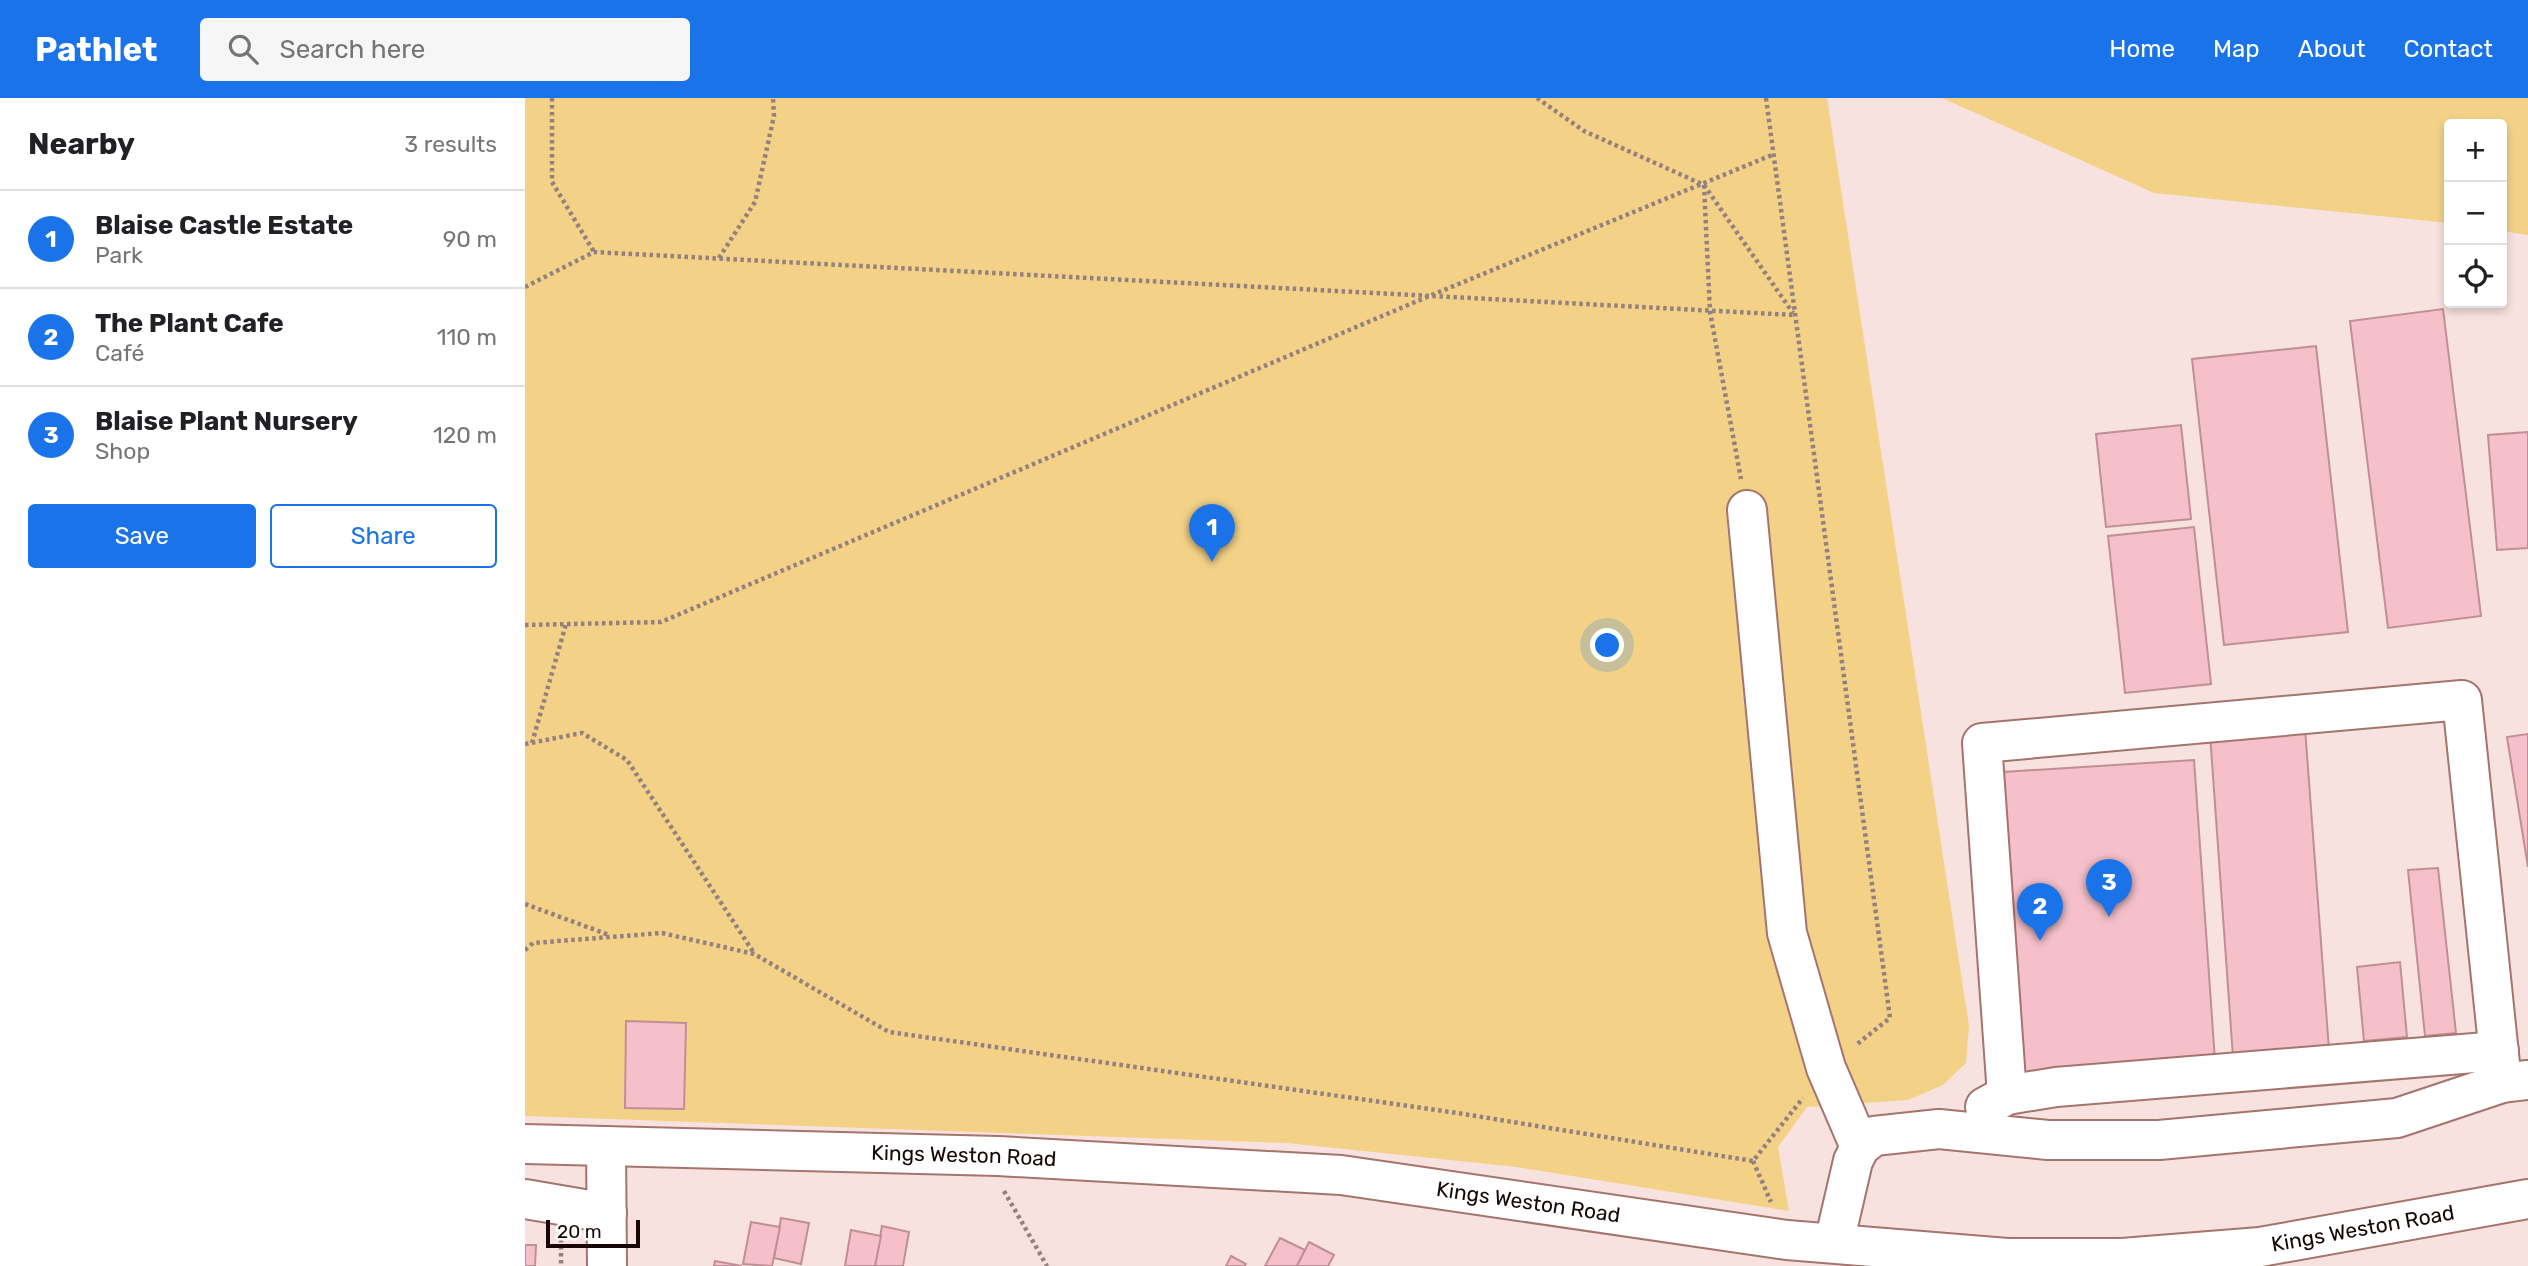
<!DOCTYPE html>
<html lang="en">
<head>
<meta charset="utf-8">
<style>
	body { margin:0; font-family:Rubik,sans-serif; background:#f6f6f6; color:#202124 }
	.controls { position:absolute; right:21px; top:21px; display:grid; overflow:hidden; border-radius:7px; box-shadow:0 4px 10px #0003 }
	.controls button { width:63px; height:63px; display:grid; place-items:center; padding:0; border:0; border-bottom:2px solid #e0e0e0; background:#fff; color:#202124; font:35px sans-serif }
	.scale { position:absolute; left:21px; bottom:18px; width:94px; box-sizing:border-box; padding-left:7px; border:4px solid #170605; border-top:0; font-size:19px; line-height:24px; white-space:nowrap; color:#170605; -webkit-text-stroke:5px #fff; paint-order:stroke }
	.you { position:absolute; left:1083px; top:548px; width:24px; height:24px; margin:-18px; border:5px solid #fff; border-radius:50%; background:#1a73e8; box-shadow:0 0 0 10px #1a73e833 }
	.badge { display:grid; place-items:center; width:46px; height:46px; border-radius:50%; background:#1a73e8; color:#fff; font-size:23px; font-weight:700 }
	.pin { position:absolute; translate:-50% -58px; filter:drop-shadow(0 2px 4px #0008) }
	.pin::after { content:''; position:absolute; top:37px; width:24px; height:21px; background:inherit; clip-path:polygon(0 0,100% 0,50% 100%) }
	.list { margin:0; padding:0; list-style:none }
	h2 { display:flex; justify-content:space-between; align-items:center; height:91px; margin:0; padding:0 28px; font-size:30px }
	h2 small { font-size:23px; font-weight:400; color:#757577 }
	.list li { display:grid; grid-template-columns:46px 1fr auto; gap:21px; align-items:center; box-sizing:border-box; height:98px; padding:0 28px; border-top:2px solid #e0e0e0 }
	.list b { display:block; font-size:26px; white-space:nowrap }
	.list p { margin:0; font-size:23px; white-space:nowrap; color:#757577 }
	.list em { font-size:23px; font-style:normal; color:#757577 }
	.actions { display:flex; gap:14px; padding:21px 28px }
	.actions a { flex:1; padding:16px 0; border:2px solid #1a73e8; border-radius:7px; text-align:center; font-size:24px; color:#1a73e8 }
	.actions .main { background:#1a73e8; color:#fff }
	.icon { flex:none; width:38px; height:38px; fill:none; stroke:currentColor; stroke-width:2; stroke-linecap:round; stroke-linejoin:round }
	.map { position:relative; flex:none; width:2003px; height:1168px; overflow:hidden }
	header { display:flex; align-items:center; gap:42px; box-sizing:border-box; height:98px; padding:0 35px; background:#1a73e8; color:#fff }
	header strong { font-size:33px }
	nav { display:flex; gap:38px; margin-inline-start:auto; font-size:24px }
	.search { width:490px; height:63px; background:#f6f6f6; display:flex; align-items:center; gap:18px; box-sizing:border-box; padding:0 24px; border-radius:7px; color:#757577; font-size:26px }
	main { display:flex }
	aside { flex:1; background:#fff }
	.map>svg:first-child { display:block }
</style>
</head>
<body>
<header>
<strong>Pathlet</strong>
<div class="search"><svg class="icon" aria-label="search" viewBox="0 0 24 24"><circle cx="10" cy="10" r="6"/><path d="M15 15l6 6"/></svg>Search here</div>
<nav><a>Home</a><a>Map</a><a>About</a><a>Contact</a></nav>
</header>
<main>
<aside>
<h2>Nearby<small>3 results</small></h2>
<ul class="list">
<li><span class="badge">1</span><div><b>Blaise Castle Estate</b><p>Park</p></div><em>90 m</em></li>
<li><span class="badge">2</span><div><b>The Plant Cafe</b><p>Café</p></div><em>110 m</em></li>
<li><span class="badge">3</span><div><b>Blaise Plant Nursery</b><p>Shop</p></div><em>120 m</em></li>
</ul>
<div class="actions"><a class="main">Save</a><a>Share</a></div>
</aside>
<div class="map">
<svg width="2003" height="1168" viewBox="0 0 2003 1168">
	<rect width="100%" height="100%" fill="#f8e2df"/>
	<g fill="#f3d288">
		<path d="M 0,0 L 1302,0 L 1444,928 L 1441,965 L 1418,987 L 1383,1002 L 1282,1009 L 1253,1049 L 1264,1113 L 992,1069 L 762,1045 L 0,1018 Z"/>
		<path d="M 1417,0 L 2003,0 L 2003,137 L 1977,133 L 1977,26 L 1924,26 L 1924,125 L 1629,95 Z"/>
	</g>
	<g fill="#f5c0ca" stroke="#c08e97" stroke-width="2">
		<path d="M 1918,211 L 1956,518 L 1863,530 L 1825,223 Z"/>
		<path d="M 1791,248 L 1823,534 L 1699,547 L 1667,261 Z"/>
		<path d="M 1656,327 L 1666,421 L 1581,429 L 1571,336 Z"/>
		<path d="M 2003,334 L 2003,450 L 1972,452 L 1963,337 Z"/>
		<path d="M 1669,429 L 1686,586 L 1600,595 L 1583,438 Z"/>
		<path d="M 1780,630 L 1804,952 L 1708,959 L 1685,636 Z"/>
		<path d="M 2003,636 L 2003,769 L 1982,639 Z"/>
		<path d="M 1669,662 L 1690,963 L 1498,975 L 1478,674 Z"/>
		<path d="M 1913,770 L 1931,935 L 1900,938 L 1883,772 Z"/>
		<path d="M 1875,864 L 1882,939 L 1839,943 L 1832,869 Z"/>
		<path d="M 101,923 L 161,925 L 159,1011 L 100,1010 Z"/>
		<path d="M 256,1120 L 284,1125 L 276,1166 L 249,1160 Z"/>
		<path d="M 226,1124 L 255,1129 L 247,1168 L 218,1166 Z"/>
		<path d="M 357,1128 L 384,1134 L 378,1168 L 350,1168 Z"/>
		<path d="M 326,1132 L 356,1138 L 350,1168 L 320,1168 Z"/>
		<path d="M 755,1140 L 780,1152 L 772,1168 L 740,1168 Z"/>
		<path d="M 784,1144 L 809,1157 L 803,1168 L 772,1168 Z"/>
		<path d="M 0,1147 L 11,1147 L 10,1168 L 0,1168 Z"/>
		<path d="M 706,1158 L 721,1166 L 719,1168 L 701,1168 Z"/>
		<path d="M 190,1163 L 217,1168 L 189,1168 Z"/>
	</g>
	<g fill="none" stroke-linecap="round" stroke-linejoin="round">
		<defs>
			<g id="minor">
				<path d="M 1222,412 L 1262,835 L 1301,970 L 1335,1049"/>
				<path d="M 1482,997 L 1457,645 L 1937,602 L 1977,985"/>
				<path d="M 1460,1009 L 1482,997 L 1531,989 L 1974,953"/>
				<path d="M 81,1048 L 82,1168"/>
				<path d="M 0,1101 L 82,1115"/>
				<path d="M 1309,1145 L 1328,1063 L 1335,1049 L 1349,1038 L 1414,1031 L 1523,1042 L 1634,1042 L 1872,1020 L 1977,985 L 2001,982"/>
			</g>
			<g id="major">
				<path id="s1" d="M 0,1046 L 473,1058 L 816,1077 L 1262,1142 L 1482,1160 L 1597,1160 L 1735,1149 L 2003,1101"/>
			</g>
		</defs>
		<use href="#minor" stroke="#a4746e" stroke-width="42"/>
		<use href="#major" stroke="#a4746e" stroke-width="42"/>
		<g stroke="#94817f" stroke-width="4.5" stroke-dasharray="3.5 3.5" stroke-linecap="butt">
			<path d="M 27,0 L 27,84 L 69,154"/>
			<path d="M 1012,0 L 1059,33 L 1179,87 L 1185,214 L 1216,381"/>
			<path d="M 1241,0 L 1365,920 L 1331,947"/>
			<path d="M 1179,87 L 1268,215"/>
			<path d="M 194,160 L 230,104 L 249,18 L 248,0"/>
			<path d="M 0,189 L 69,154 L 1269,217"/>
			<path d="M 0,527 L 136,524 L 902,199 L 1247,57"/>
			<path d="M 7,645 L 41,526"/>
			<path d="M 0,646 L 57,635 L 102,662 L 229,855"/>
			<path d="M 0,806 L 84,837"/>
			<path d="M 0,852 L 8,845 L 137,835 L 229,856 L 364,934 L 926,1014 L 1228,1063 L 1278,1000"/>
			<path d="M 1228,1063 L 1246,1104"/>
			<path d="M 479,1093 L 522,1168"/>
			<path d="M 36,1141 L 36,1168"/>
		</g>
		<use href="#minor" stroke="#fff" stroke-width="38"/>
		<use href="#major" stroke="#fff" stroke-width="38"/>
	</g>
	<g text-anchor="middle" stroke-width="6" stroke-linejoin="round" paint-order="stroke">
		<g font-size="21" fill="#170605" stroke="#fff">
			<text dy="7" stroke="none"><textPath href="#s1" startOffset="439">Kings Weston Road</textPath></text>
			<text dy="7" stroke="none"><textPath href="#s1" startOffset="1006">Kings Weston Road</textPath></text>
			<text dy="7" stroke="none"><textPath href="#s1" startOffset="1846">Kings Weston Road</textPath></text>
		</g>
	</g>
</svg>
<div class="controls">
<button>+</button>
<button>−</button>
<button><svg class="icon" aria-label="locate" viewBox="0 0 24 24"><circle cx="12" cy="12" r="6"/><path d="M12 2v4M12 18v4M2 12h4M18 12h4"/></svg></button>
</div>
<div class="scale">20 m</div>
<div class="you"></div>
<div class="pin badge" style="left:687px;top:464px">1</div>
<div class="pin badge" style="left:1515px;top:843px">2</div>
<div class="pin badge" style="left:1584px;top:819px">3</div>
</div>
</main>
</body>
</html>
